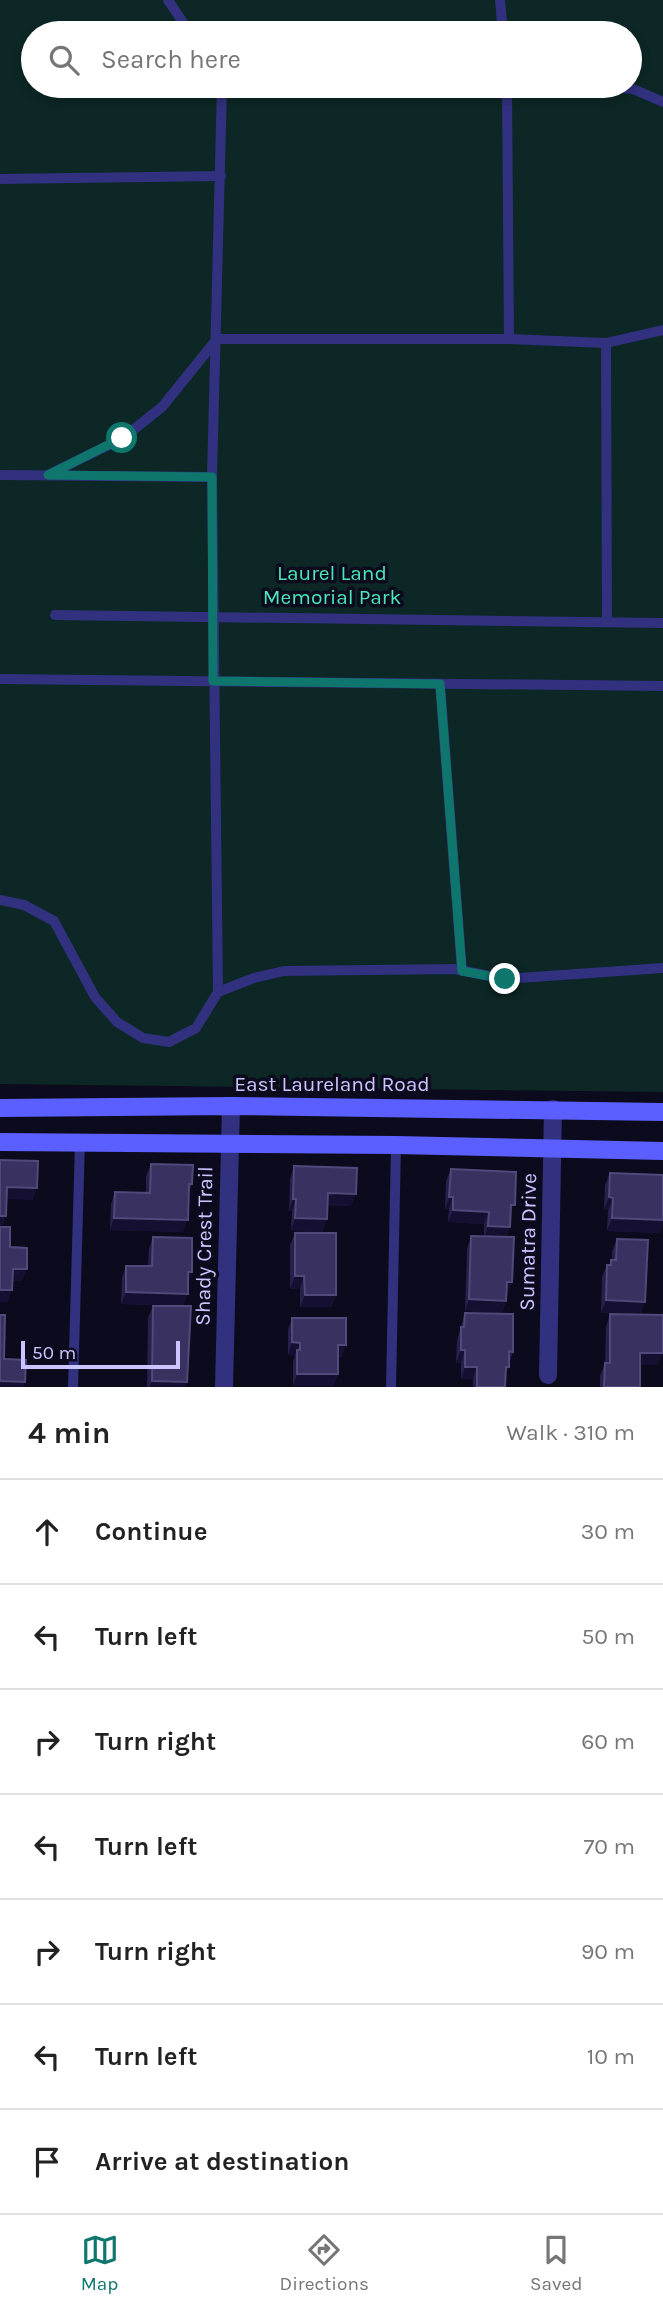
<!DOCTYPE html>
<html lang="en">
<head>
<meta charset="utf-8">
<style>
	body { margin:0; font-family:Karla,sans-serif; background:#f6f6f6; color:#222 }
	.scale { position:absolute; left:21px; bottom:18px; width:159px; box-sizing:border-box; padding-left:7px; border:4px solid #cac5ff; border-top:0; font-size:19px; line-height:24px; white-space:nowrap; color:#cac5ff; -webkit-text-stroke:5px #0c0a1d; paint-order:stroke }
	.stop { position:absolute; width:21px; height:21px; margin:-16px; border:5px solid #0f766e; border-radius:50%; background:#fff }
	.stop.end { background:#0f766e; border-color:#fff; box-shadow:0 2px 7px #0008 }
	.list { margin:0; padding:0; list-style:none }
	h2 { display:flex; justify-content:space-between; align-items:center; height:91px; margin:0; padding:0 28px; font-size:30px }
	h2 small { font-size:23px; font-weight:400; color:#767676 }
	.list li { display:grid; grid-template-columns:46px 1fr auto; gap:21px; align-items:center; box-sizing:border-box; height:105px; padding:0 28px; border-top:2px solid #e0e0e0 }
	.list b { display:block; font-size:26px; white-space:nowrap }
	.list em { font-size:23px; font-style:normal; color:#767676 }
	.icon { flex:none; width:38px; height:38px; fill:none; stroke:currentColor; stroke-width:2; stroke-linecap:round; stroke-linejoin:round }
	.map { position:relative; flex:none; width:663px; height:1387px; overflow:hidden }
	.search { position:absolute; background:#fff; box-shadow:0 4px 10px #0003; left:21px; right:21px; top:21px; height:77px; display:flex; align-items:center; gap:18px; box-sizing:border-box; padding:0 24px; border-radius:38px; color:#767676; font-size:26px }
	.sheet { height:826px; background:#fff }
	nav { display:flex; justify-content:space-around; align-items:center; box-sizing:border-box; height:98px; border-top:2px solid #e0e0e0; background:#fff; font-size:19px; color:#767676 }
	nav a { display:grid; justify-items:center; gap:4px }
	nav .on { color:#0f766e }
	.map>svg:first-child { display:block }
</style>
</head>
<body>
<div class="map">
<svg width="663" height="1387" viewBox="0 0 663 1387">
	<rect width="100%" height="100%" fill="#0c0a1d"/>
	<path fill="#0c2725" fill-rule="evenodd" d="M 0,0 L 663,0 L 663,1092 L 0,1084 ZM 33,33 L 630,33 L 630,86 L 33,86 Z"/>
	<g fill="none" stroke-linecap="round" stroke-linejoin="round">
		<g stroke="#31317f" stroke-width="10">
			<path d="M 168,0 L 190,33"/>
			<path d="M 500,0 L 503,33"/>
			<path d="M 507,86 L 509,339"/>
			<path d="M 599,86 L 633,89 L 663,102"/>
			<path d="M 0,179 L 221,176"/>
			<path d="M 606,343 L 607,622"/>
			<path d="M 0,475 L 212,477"/>
			<path d="M 48,475 L 123,438 L 162,407 L 217,339 L 509,339 L 606,343 L 663,330"/>
			<path d="M 55,615 L 663,623"/>
			<path d="M 0,679 L 663,686"/>
			<path d="M 440,684 L 462,971"/>
			<path d="M 0,900 L 24,905 L 54,921 L 95,997 L 117,1022 L 143,1038 L 169,1042 L 196,1028 L 218,992 L 254,978 L 284,971 L 454,969 L 505,979 L 663,968"/>
			<path d="M 218,992 L 212,477 L 222,86"/>
			<path d="M 73,1387 L 80,1142"/>
			<path d="M 391,1387 L 396,1145"/>
		</g>
		<g stroke="#31317f" stroke-width="18">
			<path d="M 548,1375 L 553,1109"/>
			<path d="M 224,1387 L 231,1106"/>
		</g>
		<g stroke="#5c5fff" stroke-width="18">
			<path d="M 0,1108 L 231,1106 L 663,1112"/>
			<path d="M 0,1142 L 396,1145 L 663,1151"/>
		</g>
	</g>
	<g fill="#27204c">
		<path d="M 151,1164 L 192,1184 L 188,1195 L 183,1232 L 110,1230 L 111,1204 L 115,1192 L 146,1192 L 146,1176 Z"/>
		<path d="M 294,1166 L 351,1206 L 327,1205 L 327,1219 L 322,1232 L 291,1231 L 292,1211 L 289,1211 L 290,1179 Z"/>
		<path d="M 451,1169 L 511,1215 L 507,1237 L 508,1294 L 507,1294 L 506,1301 L 502,1313 L 465,1311 L 467,1249 L 471,1236 L 484,1237 L 484,1224 L 448,1222 L 449,1209 L 445,1209 L 446,1181 Z"/>
		<path d="M 610,1173 L 663,1175 L 663,1223 L 660,1233 L 607,1231 L 608,1210 L 604,1210 L 605,1185 Z"/>
		<path d="M 295,1233 L 336,1295 L 331,1307 L 300,1307 L 300,1288 L 290,1289 L 290,1245 Z"/>
		<path d="M 153,1237 L 192,1272 L 188,1284 L 183,1306 L 121,1304 L 122,1278 L 126,1266 L 148,1266 L 149,1249 Z"/>
		<path d="M 617,1239 L 641,1314 L 601,1313 L 602,1277 L 607,1265 L 610,1265 L 612,1260 L 612,1251 Z"/>
		<path d="M 153,1306 L 187,1382 L 185,1387 L 147,1387 L 148,1318 Z"/>
		<path d="M 465,1313 L 513,1352 L 505,1377 L 505,1387 L 473,1387 L 473,1379 L 461,1379 L 461,1363 L 456,1363 L 457,1340 Z"/>
		<path d="M 610,1314 L 658,1365 L 640,1365 L 640,1387 L 600,1387 L 600,1376 L 605,1363 L 606,1327 Z"/>
		<path d="M 292,1318 L 342,1357 L 338,1357 L 338,1374 L 333,1386 L 293,1386 L 293,1362 L 295,1355 L 288,1355 L 288,1330 Z"/>
	</g>
	<g fill="#151031">
		<path d="M 7,1187 L 37,1188 L 33,1200 L 3,1199 Z"/>
		<path d="M 328,1193 L 356,1194 L 351,1206 L 323,1205 Z"/>
		<path d="M 449,1197 L 453,1197 L 449,1209 L 445,1209 Z"/>
		<path d="M 609,1197 L 613,1198 L 608,1210 L 604,1210 Z"/>
		<path d="M 293,1199 L 296,1199 L 292,1211 L 289,1211 Z"/>
		<path d="M 453,1210 L 489,1212 L 484,1224 L 448,1222 Z"/>
		<path d="M 0,1216 L 6,1216 L 2,1228 L 0,1228 Z"/>
		<path d="M 114,1218 L 188,1220 L 183,1232 L 110,1230 Z"/>
		<path d="M 295,1218 L 327,1219 L 322,1232 L 291,1231 Z"/>
		<path d="M 612,1218 L 663,1220 L 663,1223 L 660,1233 L 607,1231 Z"/>
		<path d="M 488,1226 L 510,1227 L 506,1239 L 484,1238 Z"/>
		<path d="M 13,1269 L 27,1269 L 22,1281 L 8,1281 Z"/>
		<path d="M 188,1272 L 192,1272 L 188,1284 Z"/>
		<path d="M 295,1276 L 304,1276 L 300,1288 L 290,1289 Z"/>
		<path d="M 507,1282 L 512,1282 L 508,1294 L 503,1294 Z"/>
		<path d="M 0,1290 L 12,1290 L 8,1302 L 0,1302 Z"/>
		<path d="M 126,1292 L 188,1294 L 183,1306 L 121,1304 Z"/>
		<path d="M 305,1295 L 336,1295 L 331,1307 L 300,1307 Z"/>
		<path d="M 469,1299 L 506,1301 L 502,1313 L 465,1311 Z"/>
		<path d="M 606,1300 L 645,1302 L 641,1314 L 601,1313 Z"/>
		<path d="M 292,1342 L 300,1343 L 295,1355 L 288,1355 Z"/>
		<path d="M 338,1345 L 346,1345 L 342,1357 L 333,1357 Z"/>
		<path d="M 461,1350 L 465,1350 L 461,1363 L 456,1363 Z"/>
		<path d="M 640,1353 L 663,1353 L 658,1365 L 636,1365 Z"/>
		<path d="M 465,1367 L 477,1367 L 473,1379 L 461,1379 Z"/>
		<path d="M 297,1374 L 338,1374 L 333,1386 L 293,1386 Z"/>
		<path d="M 0,1381 L 25,1382 L 24,1387 L 0,1387 Z"/>
		<path d="M 152,1381 L 187,1382 L 185,1387 L 149,1387 Z"/>
	</g>
	<g fill="#393260" stroke="#504979" stroke-width="2">
		<path d="M 0,1160 L 38,1161 L 37,1188 L 7,1187 L 6,1216 L 0,1216 Z"/>
		<path d="M 151,1164 L 193,1165 L 192,1184 L 189,1184 L 188,1220 L 114,1218 L 115,1192 L 150,1193 Z"/>
		<path d="M 294,1166 L 357,1168 L 356,1194 L 328,1193 L 327,1219 L 295,1218 L 296,1199 L 293,1199 Z"/>
		<path d="M 451,1169 L 516,1172 L 515,1205 L 511,1205 L 510,1227 L 488,1226 L 489,1212 L 453,1210 L 453,1197 L 449,1197 Z"/>
		<path d="M 610,1173 L 663,1175 L 663,1220 L 612,1218 L 613,1198 L 609,1197 Z"/>
		<path d="M 0,1227 L 10,1227 L 10,1247 L 27,1248 L 27,1269 L 13,1269 L 12,1290 L 0,1290 Z"/>
		<path d="M 295,1233 L 336,1233 L 336,1295 L 305,1295 L 304,1276 L 295,1276 Z"/>
		<path d="M 471,1236 L 514,1237 L 512,1282 L 507,1282 L 506,1301 L 469,1299 Z"/>
		<path d="M 153,1237 L 192,1238 L 192,1272 L 188,1272 L 188,1294 L 126,1292 L 126,1266 L 152,1266 Z"/>
		<path d="M 617,1239 L 648,1240 L 645,1302 L 606,1300 L 607,1265 L 611,1265 L 611,1260 L 616,1260 Z"/>
		<path d="M 153,1306 L 191,1306 L 187,1382 L 152,1381 Z"/>
		<path d="M 465,1313 L 513,1314 L 513,1352 L 509,1351 L 509,1367 L 506,1367 L 505,1387 L 477,1387 L 477,1367 L 465,1367 L 465,1350 L 461,1350 L 461,1327 L 464,1327 Z"/>
		<path d="M 610,1314 L 663,1315 L 663,1353 L 640,1353 L 640,1387 L 604,1387 L 605,1363 L 610,1363 Z"/>
		<path d="M 0,1315 L 5,1315 L 4,1359 L 26,1360 L 25,1382 L 0,1381 Z"/>
		<path d="M 292,1318 L 346,1318 L 346,1345 L 338,1345 L 338,1374 L 297,1374 L 297,1350 L 300,1350 L 300,1343 L 292,1342 Z"/>
	</g>
	<g fill="none" stroke-linecap="round" stroke-linejoin="round">
		<path stroke="#0f766e" stroke-width="9" d="M 122,438 L 48,475 L 212,477 L 213,681 L 440,684 L 462,971 L 505,979"/>
	</g>
	<g text-anchor="middle" stroke-width="7" stroke-linejoin="round" paint-order="stroke">
		<g font-size="21" fill="#49e7b9" stroke="#0c0a1d">
			<text x="332" y="580">Laurel Land<tspan x="332" dy="24">Memorial Park</tspan></text>
		</g>
		<g font-size="21" fill="#cac5ff" stroke="#0c0a1d">
			<text x="332" y="1091">East Laureland Road</text>
			<text transform="translate(528 1242) rotate(-89)" y="7">Sumatra Drive</text>
			<text transform="translate(204 1246) rotate(-89)" y="7">Shady Crest Trail</text>
		</g>
	</g>
</svg>
<div class="scale">50 m</div>
<div class="stop" style="left:122px;top:438px"></div>
<div class="stop end" style="left:505px;top:979px"></div>
<div class="search"><svg class="icon" aria-label="search" viewBox="0 0 24 24"><circle cx="10" cy="10" r="6"/><path d="M15 15l6 6"/></svg>Search here</div>
</div>
<section class="sheet">
<h2>4 min<small>Walk · 310 m</small></h2>
<ul class="list">
<li><svg class="icon" aria-label="ahead" viewBox="0 0 24 24"><path d="M12 20V5M6 11l6-6 6 6"/></svg><div><b>Continue</b></div><em>30 m</em></li>
<li><svg class="icon" aria-label="left" viewBox="0 0 24 24"><path d="M17 20v-9H6M10 6l-5 5 5 5"/></svg><div><b>Turn left</b></div><em>50 m</em></li>
<li><svg class="icon" aria-label="right" viewBox="0 0 24 24"><path d="M7 20v-9h11M14 6l5 5-5 5"/></svg><div><b>Turn right</b></div><em>60 m</em></li>
<li><svg class="icon" aria-label="left" viewBox="0 0 24 24"><path d="M17 20v-9H6M10 6l-5 5 5 5"/></svg><div><b>Turn left</b></div><em>70 m</em></li>
<li><svg class="icon" aria-label="right" viewBox="0 0 24 24"><path d="M7 20v-9h11M14 6l5 5-5 5"/></svg><div><b>Turn right</b></div><em>90 m</em></li>
<li><svg class="icon" aria-label="left" viewBox="0 0 24 24"><path d="M17 20v-9H6M10 6l-5 5 5 5"/></svg><div><b>Turn left</b></div><em>10 m</em></li>
<li><svg class="icon" aria-label="arrive" viewBox="0 0 24 24"><path d="M6 21V4h12l-3 4 3 4H6"/></svg><div><b>Arrive at destination</b></div></li>
</ul>
</section>
<nav>
<a class="on"><svg class="icon" aria-label="map" viewBox="0 0 24 24"><path d="M3 6l6-2 6 2 6-2v14l-6 2-6-2-6 2zM9 4v14M15 6v14"/></svg>Map</a>
<a><svg class="icon" aria-label="directions" viewBox="0 0 24 24"><path d="M12 3l9 9-9 9-9-9zM9 14v-3h6M13 9l2 2-2 2"/></svg>Directions</a>
<a><svg class="icon" aria-label="saved" viewBox="0 0 24 24"><path d="M7 4h10v16l-5-4-5 4z"/></svg>Saved</a>
</nav>
</body>
</html>
